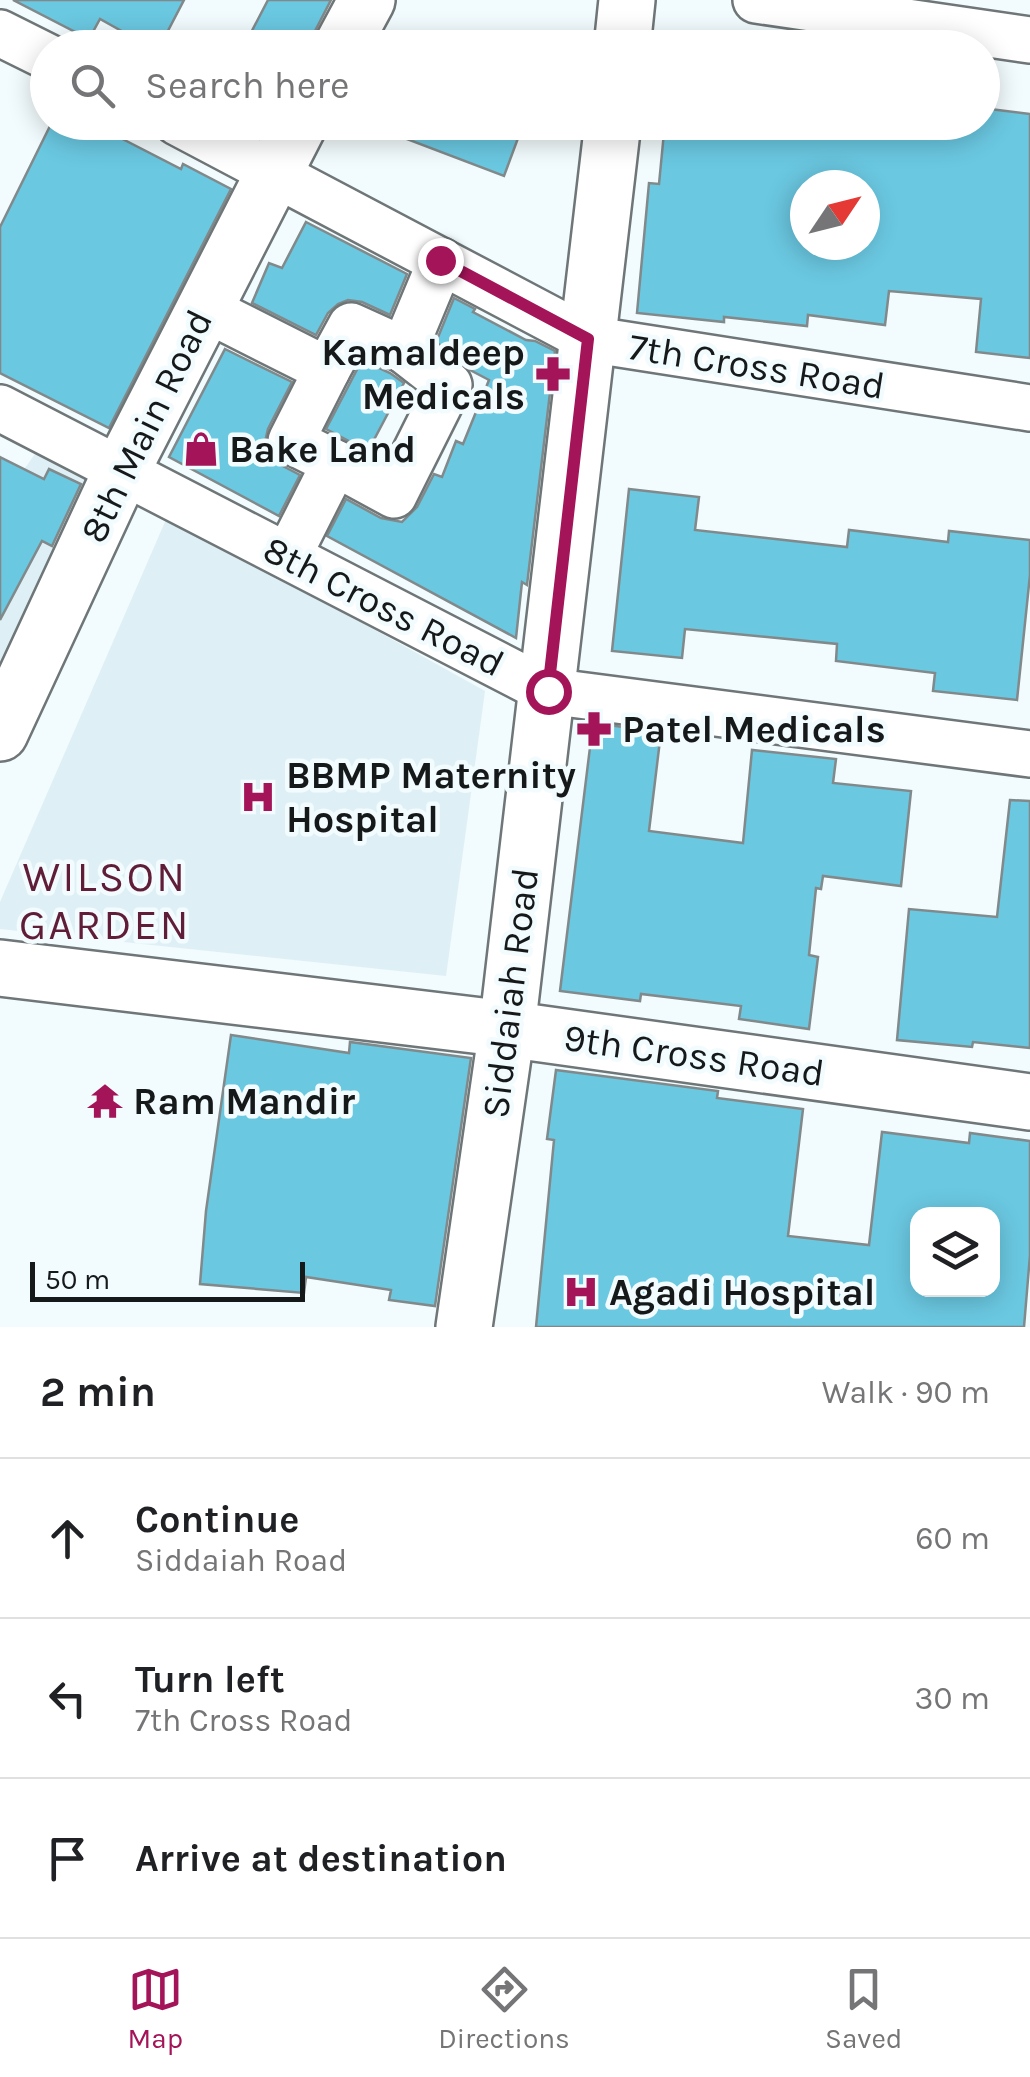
<!DOCTYPE html>
<html lang="en">
<head>
<meta charset="utf-8">
<style>
	body { margin:0; font-family:Karla,sans-serif; background:#f2f2f2; color:#202124 }
	.controls { position:absolute; right:30px; bottom:30px; display:grid; overflow:hidden; border-radius:20px; box-shadow:0 5px 25px #0003 }
	.controls button { width:90px; height:90px; display:grid; place-items:center; padding:0; border:0; border-bottom:2px solid #e0e0e0; background:#fff; color:#202124; font:50px sans-serif }
	.compass { position:absolute; left:790px; top:170px; width:90px; height:90px; border-radius:50%; background:#fff; box-shadow:0 5px 25px #0003; rotate:55deg }
	.scale { position:absolute; left:30px; bottom:25px; width:275px; box-sizing:border-box; padding-left:10px; border:5px solid #16191a; border-top:0; font-size:28px; line-height:35px; white-space:nowrap; color:#16191a; -webkit-text-stroke:8px #f2fbfd; paint-order:stroke }
	.stop { position:absolute; width:30px; height:30px; margin:-22px; border:8px solid #a41458; border-radius:50%; background:#fff }
	.stop.end { background:#a41458; border-color:#fff; box-shadow:0 2px 10px #0008 }
	.list { margin:0; padding:0; list-style:none }
	h2 { display:flex; justify-content:space-between; align-items:center; height:130px; margin:0; padding:0 40px; font-size:42px }
	h2 small { font-size:32px; font-weight:400; color:#757577 }
	.list li { display:grid; grid-template-columns:65px 1fr auto; gap:30px; align-items:center; box-sizing:border-box; height:160px; padding:0 40px; border-top:2px solid #e0e0e0 }
	.list b { display:block; font-size:38px; white-space:nowrap }
	.list p { margin:0; font-size:32px; white-space:nowrap; color:#757577 }
	.list em { font-size:32px; font-style:normal; color:#757577 }
	.icon { flex:none; width:55px; height:55px; fill:none; stroke:currentColor; stroke-width:2; stroke-linecap:round; stroke-linejoin:round }
	.map { position:relative; flex:none; width:1030px; height:1327px; overflow:hidden }
	.search { position:absolute; background:#fff; box-shadow:0 5px 25px #0003; left:30px; right:30px; top:30px; height:110px; display:flex; align-items:center; gap:25px; box-sizing:border-box; padding:0 35px; border-radius:55px; color:#757577; font-size:38px }
	.sheet { height:610px; background:#fff }
	nav { display:flex; justify-content:space-around; align-items:center; box-sizing:border-box; height:140px; border-top:2px solid #e0e0e0; background:#fff; font-size:28px; color:#757577 }
	nav a { display:grid; justify-items:center; gap:5px }
	nav .on { color:#a41458 }
	.map>svg:first-child { display:block }
</style>
</head>
<body>
<div class="map">
<svg width="1030" height="1327" viewBox="0 0 1030 1327">
	<rect width="100%" height="100%" fill="#f2fbfd"/>
	<g fill="#def0f5">
		<path d="M 40,447 L 104,478 L 0,675 L 0,503 Z"/>
		<path d="M 168,515 L 485,691 L 446,976 L 0,929 L 0,902 Z"/>
	</g>
	<g fill="#6ac8e1" stroke="#81898b" stroke-width="2.5" fill-rule="evenodd">
		<path d="M 13,0 L 184,0 L 159,48 L 152,48 L 100,19 L 89,39 Z"/>
		<path d="M 268,0 L 331,0 L 314,33 L 310,48 L 243,48 Z"/>
		<path d="M 982,108 L 1030,114 L 1030,358 L 976,352 L 981,299 L 889,291 L 885,325 L 808,315 L 807,326 L 724,317 L 724,322 L 637,313 L 649,183 L 659,184 L 665,122 L 718,122 L 749,126 L 749,122 L 982,122 ZM 805,185 L 865,185 L 865,245 L 805,245 Z"/>
		<path d="M 52,122 L 114,122 L 109,132 L 181,169 L 183,164 L 231,189 L 109,428 L 0,373 L 0,227 Z"/>
		<path d="M 371,122 L 524,122 L 504,176 L 370,125 Z"/>
		<path d="M 306,222 L 407,274 L 390,315 L 362,302 L 348,300 L 338,304 L 328,313 L 316,335 L 252,303 L 269,263 L 282,268 Z"/>
		<path d="M 454,298 L 475,309 L 473,312 L 526,340 L 535,341 L 555,351 L 527,585 L 522,582 L 516,638 L 327,536 L 346,499 L 381,518 L 402,522 L 417,507 L 434,474 L 442,477 L 456,441 L 463,444 L 489,380 L 470,370 L 436,342 Z"/>
		<path d="M 225,349 L 292,382 L 268,429 L 265,442 L 270,456 L 279,464 L 300,475 L 279,516 L 169,457 Z"/>
		<path d="M 362,360 L 390,373 L 404,383 L 368,451 L 326,429 Z"/>
		<path d="M 0,457 L 44,479 L 49,469 L 81,484 L 52,546 L 42,541 L 0,620 Z"/>
		<path d="M 629,489 L 699,497 L 695,530 L 847,547 L 849,530 L 948,542 L 949,531 L 1030,540 L 1030,575 L 1017,700 L 933,691 L 935,673 L 836,661 L 837,644 L 685,629 L 682,658 L 612,651 Z"/>
		<path d="M 593,723 L 661,732 L 649,831 L 743,843 L 752,750 L 836,759 L 833,783 L 911,791 L 901,886 L 823,876 L 821,889 L 816,888 L 809,955 L 818,957 L 809,1029 L 739,1019 L 741,1006 L 641,994 L 640,1001 L 560,991 Z"/>
		<path d="M 1010,800 L 1030,801 L 1030,1048 L 973,1042 L 972,1047 L 897,1040 L 909,909 L 997,917 Z"/>
		<path d="M 231,1035 L 349,1053 L 350,1042 L 471,1058 L 435,1306 L 389,1300 L 391,1290 L 306,1277 L 304,1293 L 200,1284 L 206,1211 Z"/>
		<path d="M 556,1070 L 718,1091 L 717,1098 L 803,1109 L 788,1236 L 869,1245 L 882,1132 L 969,1143 L 970,1133 L 1030,1141 L 1030,1255 L 1024,1327 L 536,1327 L 554,1140 L 547,1139 ZM 918,1214 L 992,1214 L 992,1290 L 918,1290 Z"/>
	</g>
	<g fill="none" stroke-linecap="round" stroke-linejoin="round">
		<defs>
			<g id="minor">
				<path d="M 756,0 L 1030,40"/>
				<path d="M 0,33 L 48,57"/>
				<path d="M 177,122 L 588,339 L 1030,408"/>
				<path d="M 204,308 L 327,370 L 351,326 L 404,350 L 441,261"/>
				<path d="M 0,408 L 548,691 L 1030,754"/>
				<path d="M 335,463 L 394,495 L 449,385 L 404,350"/>
				<path d="M 288,556 L 335,463 L 291,441 L 327,370"/>
			</g>
			<g id="tertiary">
				<path d="M 341,48 L 367,0"/>
				<path d="M 0,733 L 122,470 L 300,122"/>
				<path d="M 0,968 L 507,1029 L 1030,1102"/>
			</g>
			<g id="secondary">
				<path d="M 622,48 L 627,0"/>
				<path d="M 464,1327 L 507,1029 L 613,122"/>
			</g>
		</defs>
		<use href="#minor" stroke="#6f7678" stroke-width="50"/>
		<use href="#tertiary" stroke="#6f7678" stroke-width="60"/>
		<use href="#secondary" stroke="#6f7678" stroke-width="60"/>
		<use href="#minor" stroke="#fff" stroke-width="45"/>
		<use href="#tertiary" stroke="#fff" stroke-width="55"/>
		<use href="#secondary" stroke="#fff" stroke-width="55"/>
	</g>
	<g fill="none" stroke-linecap="round" stroke-linejoin="round">
		<path stroke="#a41458" stroke-width="12" d="M 440,260 L 588,339 L 548,691"/>
	</g>
	<defs>
		<symbol id="pharmacy-bare" viewBox="-9 -9 18 18"><path d="M-2-6h4v4h4v4h-4v4h-4v-4h-4v-4h4Z" fill="#a41458" stroke="#f2fbfd" stroke-width="2.5" paint-order="stroke"/></symbol>
		<symbol id="shop-bare" viewBox="-9 -9 18 18"><path d="M-5-2.5h2.3a2.7 3.5 0 0 1 5.4 0H5L5.5 6h-11ZM-1.5-2.5h3a1.5 2.3 0 0 0-3 0Z" fill="#a41458" stroke="#f2fbfd" stroke-width="2.5" paint-order="stroke"/></symbol>
		<symbol id="hospital-bare" viewBox="-9 -9 18 18"><path d="M-5-5h3v3.5h4V-5h3V5h-3V1.5h-4V5h-3Z" fill="#a41458" stroke="#f2fbfd" stroke-width="2.5" paint-order="stroke"/></symbol>
		<symbol id="temple-bare" viewBox="-9 -9 18 18"><path d="M0-6L5-2H3V0L6.5 2.5H4V6H1.5V3h-3V6H-4V2.5H-6.5L-3 0V-2H-5Z" fill="#a41458" stroke="#f2fbfd" stroke-width="2.5" paint-order="stroke"/></symbol>
	</defs>
	<g fill-rule="evenodd">
		<use href="#pharmacy-bare" x="528" y="349" width="50" height="50"/>
		<use href="#shop-bare" x="176" y="424" width="50" height="50"/>
		<use href="#pharmacy-bare" x="569" y="704" width="50" height="50"/>
		<use href="#hospital-bare" x="233" y="772" width="50" height="50"/>
		<use href="#temple-bare" x="80" y="1076" width="50" height="50"/>
		<use href="#hospital-bare" x="556" y="1267" width="50" height="50"/>
	</g>
	<g text-anchor="middle" stroke-width="9" stroke-linejoin="round" paint-order="stroke">
		<g font-size="38" font-weight="bold" fill="#16191a" stroke="#f2fbfd" text-anchor="start">
			<text x="525" y="365" text-anchor="end">Kamaldeep<tspan x="525" dy="44">Medicals</tspan></text>
			<text x="229" y="462">Bake Land</text>
			<text x="622" y="742">Patel Medicals</text>
			<text x="286" y="788">BBMP Maternity<tspan x="286" dy="44">Hospital</tspan></text>
			<text x="133" y="1114">Ram Mandir</text>
			<text x="609" y="1305">Agadi Hospital</text>
		</g>
		<g font-size="38" fill="#16191a" stroke="#f2fbfd">
			<text transform="translate(757 366) rotate(9)" y="13">7th Cross Road</text>
			<text transform="translate(146 426) rotate(-64)" y="13">8th Main Road</text>
			<text transform="translate(384 606) rotate(27)" y="13">8th Cross Road</text>
			<text transform="translate(510 993) rotate(-83)" y="13">Siddaiah Road</text>
			<text transform="translate(694 1055) rotate(8)" y="13">9th Cross Road</text>
		</g>
		<g font-size="42" letter-spacing="2.5" fill="#5f1d37" stroke="#f2fbfd">
			<text x="105" y="891">WILSON<tspan x="105" dy="48">GARDEN</tspan></text>
		</g>
	</g>
</svg>
<div class="controls">
<button><svg class="icon" aria-label="layers" viewBox="0 0 24 24"><path d="M12 4l9 5-9 5-9-5zM3 14l9 5 9-5"/></svg></button>
</div>
<svg class="compass" viewBox="-18 -18 36 36"><path d="M0-13l5 13h-10z" fill="#e53935"/><path d="M0 13l5-13h-10z" fill="#757577"/></svg>
<div class="scale">50 m</div>
<div class="stop" style="left:548px;top:691px"></div>
<div class="stop end" style="left:440px;top:260px"></div>
<div class="search"><svg class="icon" aria-label="search" viewBox="0 0 24 24"><circle cx="10" cy="10" r="6"/><path d="M15 15l6 6"/></svg>Search here</div>
</div>
<section class="sheet">
<h2>2 min<small>Walk · 90 m</small></h2>
<ul class="list">
<li><svg class="icon" aria-label="ahead" viewBox="0 0 24 24"><path d="M12 20V5M6 11l6-6 6 6"/></svg><div><b>Continue</b><p>Siddaiah Road</p></div><em>60 m</em></li>
<li><svg class="icon" aria-label="left" viewBox="0 0 24 24"><path d="M17 20v-9H6M10 6l-5 5 5 5"/></svg><div><b>Turn left</b><p>7th Cross Road</p></div><em>30 m</em></li>
<li><svg class="icon" aria-label="arrive" viewBox="0 0 24 24"><path d="M6 21V4h12l-3 4 3 4H6"/></svg><div><b>Arrive at destination</b></div></li>
</ul>
</section>
<nav>
<a class="on"><svg class="icon" aria-label="map" viewBox="0 0 24 24"><path d="M3 6l6-2 6 2 6-2v14l-6 2-6-2-6 2zM9 4v14M15 6v14"/></svg>Map</a>
<a><svg class="icon" aria-label="directions" viewBox="0 0 24 24"><path d="M12 3l9 9-9 9-9-9zM9 14v-3h6M13 9l2 2-2 2"/></svg>Directions</a>
<a><svg class="icon" aria-label="saved" viewBox="0 0 24 24"><path d="M7 4h10v16l-5-4-5 4z"/></svg>Saved</a>
</nav>
</body>
</html>
